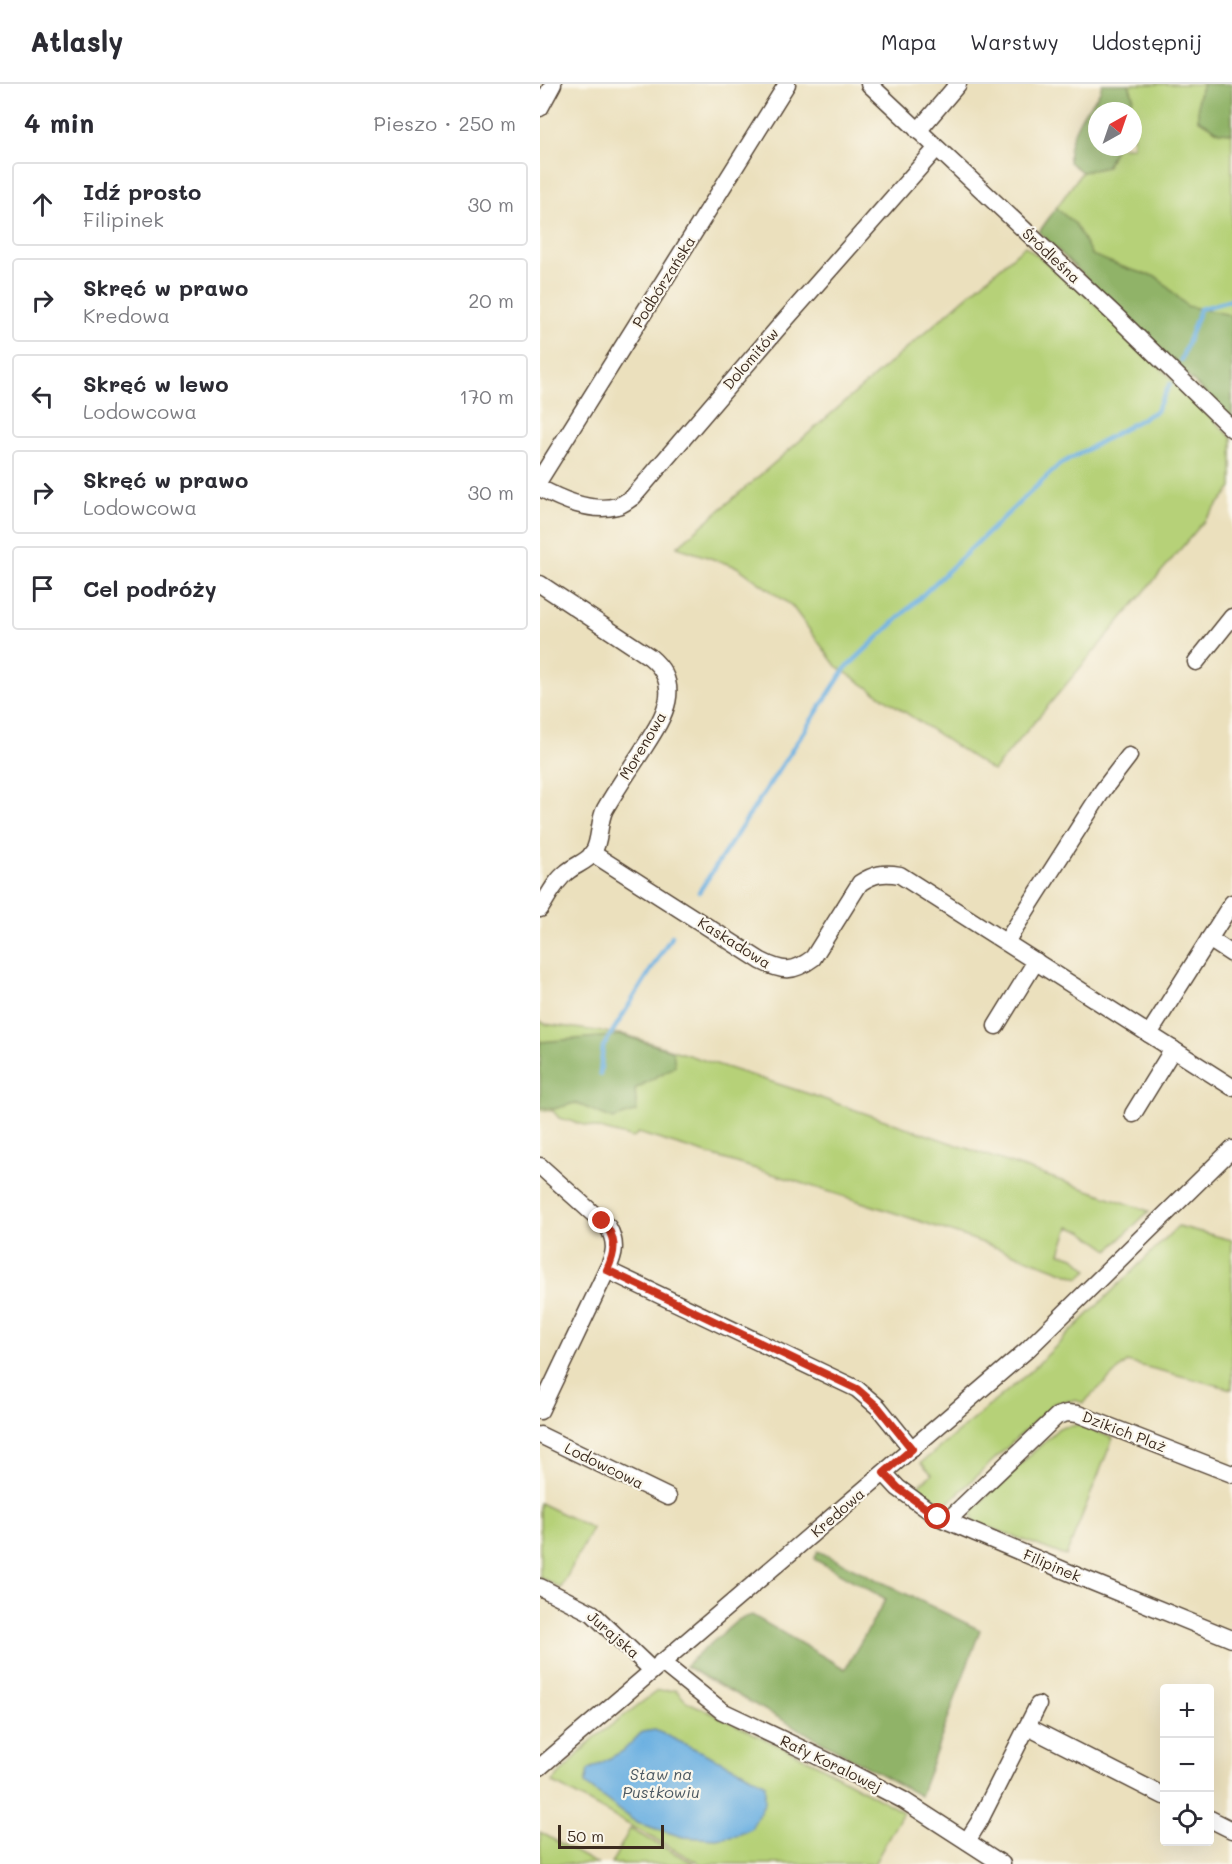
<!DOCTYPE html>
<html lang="pl">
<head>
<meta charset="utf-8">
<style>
	body { margin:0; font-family:Mali,sans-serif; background:#f2f2f3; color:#2b2b33 }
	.controls { position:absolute; right:18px; bottom:18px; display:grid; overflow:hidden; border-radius:6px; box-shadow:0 6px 24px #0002 }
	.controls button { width:54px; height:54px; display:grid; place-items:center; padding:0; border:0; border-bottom:2px solid #e1e1e2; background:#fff; color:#2b2b33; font:30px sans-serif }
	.compass { position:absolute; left:548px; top:18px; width:54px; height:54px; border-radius:50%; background:#fff; box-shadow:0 6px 24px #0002; rotate:40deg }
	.scale { position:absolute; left:18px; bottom:15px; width:106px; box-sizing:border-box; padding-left:6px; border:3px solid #3b2a1e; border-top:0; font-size:16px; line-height:21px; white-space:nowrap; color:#3b2a1e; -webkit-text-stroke:4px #fbf7ec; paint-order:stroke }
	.stop { position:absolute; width:18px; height:18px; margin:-14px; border:4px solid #c8321e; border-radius:50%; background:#fff }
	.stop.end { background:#c8321e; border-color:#fff; box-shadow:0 2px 6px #0008 }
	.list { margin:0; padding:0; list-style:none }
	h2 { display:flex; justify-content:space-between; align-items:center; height:78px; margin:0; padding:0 24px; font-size:26px }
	h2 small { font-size:20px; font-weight:400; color:#7c7c81 }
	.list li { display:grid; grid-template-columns:39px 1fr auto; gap:18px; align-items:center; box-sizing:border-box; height:84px; margin:0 12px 12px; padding:0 12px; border:2px solid #e1e1e2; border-radius:6px }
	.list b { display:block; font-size:22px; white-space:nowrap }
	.list p { margin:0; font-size:20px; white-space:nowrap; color:#7c7c81 }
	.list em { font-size:20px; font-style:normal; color:#7c7c81 }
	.icon { flex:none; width:33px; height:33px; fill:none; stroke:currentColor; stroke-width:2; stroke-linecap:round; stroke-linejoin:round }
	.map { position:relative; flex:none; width:692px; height:1780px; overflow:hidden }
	header { display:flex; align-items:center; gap:36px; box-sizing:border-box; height:84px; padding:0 30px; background:#fff; border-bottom:2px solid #e1e1e2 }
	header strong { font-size:28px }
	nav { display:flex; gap:33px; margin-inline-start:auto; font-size:21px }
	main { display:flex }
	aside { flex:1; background:#fff }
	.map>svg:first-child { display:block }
</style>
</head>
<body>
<header>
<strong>Atlasly</strong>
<nav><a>Mapa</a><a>Warstwy</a><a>Udostępnij</a></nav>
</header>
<main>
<aside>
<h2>4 min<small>Pieszo · 250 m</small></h2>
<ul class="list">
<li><svg class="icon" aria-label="ahead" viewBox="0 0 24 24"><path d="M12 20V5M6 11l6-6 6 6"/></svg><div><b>Idź prosto</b><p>Filipinek</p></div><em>30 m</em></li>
<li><svg class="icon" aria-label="right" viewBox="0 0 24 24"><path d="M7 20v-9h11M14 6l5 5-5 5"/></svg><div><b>Skręć w prawo</b><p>Kredowa</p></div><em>20 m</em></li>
<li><svg class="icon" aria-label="left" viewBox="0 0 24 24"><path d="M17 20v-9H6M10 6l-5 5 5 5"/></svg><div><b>Skręć w lewo</b><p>Lodowcowa</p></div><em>170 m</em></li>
<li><svg class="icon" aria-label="right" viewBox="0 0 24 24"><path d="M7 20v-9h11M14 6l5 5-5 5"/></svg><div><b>Skręć w prawo</b><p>Lodowcowa</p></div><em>30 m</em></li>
<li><svg class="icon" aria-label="arrive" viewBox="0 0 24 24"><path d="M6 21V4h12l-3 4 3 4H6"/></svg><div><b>Cel podróży</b></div></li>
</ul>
</aside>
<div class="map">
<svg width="692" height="1780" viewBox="0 0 692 1780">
	<rect width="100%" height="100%" fill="#fbf7ec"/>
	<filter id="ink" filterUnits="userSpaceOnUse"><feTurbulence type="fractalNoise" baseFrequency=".0167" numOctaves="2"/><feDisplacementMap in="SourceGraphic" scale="12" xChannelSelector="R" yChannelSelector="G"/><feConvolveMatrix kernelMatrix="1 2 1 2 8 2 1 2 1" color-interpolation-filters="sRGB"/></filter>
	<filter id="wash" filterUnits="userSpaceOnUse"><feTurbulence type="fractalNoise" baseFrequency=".008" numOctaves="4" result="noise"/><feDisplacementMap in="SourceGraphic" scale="24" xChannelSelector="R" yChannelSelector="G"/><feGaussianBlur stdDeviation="1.35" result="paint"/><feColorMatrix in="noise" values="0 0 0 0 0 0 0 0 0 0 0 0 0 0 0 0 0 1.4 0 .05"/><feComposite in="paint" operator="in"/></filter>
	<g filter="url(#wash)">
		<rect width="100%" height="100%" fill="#ebe0bd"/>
		<g fill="#b6d178" stroke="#787e4b" stroke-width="1.5">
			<path d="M 589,0 L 663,0 L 658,14 L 679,48 L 692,49 L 692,335 L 499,148 L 542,88 L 566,83 L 576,63 L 593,63 L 593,27 L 588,27 L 593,12 Z"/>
			<path d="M 485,162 L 542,207 L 692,354 L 692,404 L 453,687 L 296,582 L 252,522 L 197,483 L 137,463 Z"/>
			<path d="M 0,937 L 5,940 L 86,951 L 269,1010 L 609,1127 L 569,1166 L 542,1147 L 529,1143 L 520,1169 L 534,1173 L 548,1186 L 539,1194 C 395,1139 247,1094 98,1049 L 93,1054 L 19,1034 L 13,1027 L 0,1026 Z"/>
			<path d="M 638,1142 L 692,1156 L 692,1305 L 587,1278 L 543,1319 L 535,1316 L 514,1319 L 408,1419 L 398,1421 L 376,1404 L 392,1390 L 381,1379 L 492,1286 Z"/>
			<path d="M 538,1341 L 573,1354 L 526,1472 L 433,1437 L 432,1426 L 519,1344 Z"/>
			<path d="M 0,1419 L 52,1444 L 21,1504 L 0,1493 Z"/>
			<path d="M 136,1606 L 146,1617 L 275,1679 L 363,1728 L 334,1780 L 160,1780 L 12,1698 L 53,1655 L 117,1607 Z"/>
			<path d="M 90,1745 L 155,1780 L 71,1780 Z"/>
			<path d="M 0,1748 L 57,1780 L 0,1780 Z"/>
		</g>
		<g fill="#90b368" stroke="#666e43" stroke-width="1.5">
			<path d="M 562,0 L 589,0 L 593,13 L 588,27 L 557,27 L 557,63 L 576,63 L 566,83 L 542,88 L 529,78 C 527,62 534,46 542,32 C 548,21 560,14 562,0 Z"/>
			<path d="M 663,0 L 692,0 L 692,49 L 679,48 L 658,35 L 658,14 Z"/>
			<path d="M 516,124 L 535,140 L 552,171 L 588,185 L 617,193 L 647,222 L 686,230 L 692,233 L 692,335 L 499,148 Z"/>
			<path d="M 82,951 L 133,967 L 135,982 L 95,1005 L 97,1027 L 73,1035 L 35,1019 L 14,1025 L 0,1023 L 0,958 Z"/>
			<path d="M 278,1467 L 440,1546 L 380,1712 L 145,1582 L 198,1536 L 212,1531 L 305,1585 L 346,1515 L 274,1475 Z"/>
		</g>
		<path fill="#6cb0e1" stroke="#546d80" stroke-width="1.5" d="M 115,1646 L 202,1687 L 225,1700 L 225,1718 L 211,1745 L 196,1752 L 176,1755 L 143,1753 L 97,1739 L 45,1700 L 48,1686 L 83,1667 L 102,1648 Z"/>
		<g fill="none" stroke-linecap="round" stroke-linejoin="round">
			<g stroke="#6cb0e1" stroke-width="4.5">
				<path d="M 641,276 L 660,225 L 692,216"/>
				<path d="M 159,808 L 305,585 L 519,381 L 616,327 L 630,300"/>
				<path d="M 60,990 L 63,963 L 132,852"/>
			</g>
		</g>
	</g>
	<g filter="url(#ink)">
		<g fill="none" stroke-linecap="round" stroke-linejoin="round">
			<defs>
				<g id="minor">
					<path d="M 329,0 L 573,229 L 692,345"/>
					<path d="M 0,24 L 13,0"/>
					<path d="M 378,47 L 418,0"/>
					<path d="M 0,395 L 247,0"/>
					<path d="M 0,404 C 22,416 51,429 77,422 C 83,421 88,416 93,413 L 238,244 L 396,65"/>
					<path d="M 0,500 L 110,573 C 147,604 120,638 100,670 C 88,688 76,706 65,725 C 58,738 61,756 53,769 C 47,778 35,781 27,788 C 15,797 8,813 0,825"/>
					<path d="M 656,578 L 692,533"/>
					<path d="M 52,769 L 221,877 C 243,888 253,889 273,874 L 320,799 C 334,790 343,788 360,791 L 692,1003"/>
					<path d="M 669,855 L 692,870"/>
					<path d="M 466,858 L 563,706 L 589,672"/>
					<path d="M 456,942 L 496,877"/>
					<path d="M 609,950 L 692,819"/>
					<path d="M 593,1030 L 633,965"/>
					<path d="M 0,1082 L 68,1143 C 77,1159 75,1170 67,1186 L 0,1327"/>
					<path d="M 67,1186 L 317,1305 L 338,1323 L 372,1365"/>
					<path d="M 0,1351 L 128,1413"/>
					<path d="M 344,1389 L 358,1404 L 398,1433 L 535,1491 L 692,1555"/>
					<path d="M 407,1437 L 517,1332 L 527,1329 L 538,1330 L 692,1390"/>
					<path d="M 0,1503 L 52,1529 L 112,1586"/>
					<path d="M 121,1578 L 182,1627 L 296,1681 L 363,1716 L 462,1780"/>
					<path d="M 488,1643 L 624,1712"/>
					<path d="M 0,1683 L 487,1266 L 692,1065"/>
					<path d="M 670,1735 L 692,1746"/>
					<path d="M 427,1757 L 439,1738 L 498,1621"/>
				</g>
			</defs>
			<use href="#minor" stroke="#554536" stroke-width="19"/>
			<use href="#minor" stroke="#fff" stroke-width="16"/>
		</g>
	</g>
	<g fill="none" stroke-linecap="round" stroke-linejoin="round" filter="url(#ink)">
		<path stroke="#c8321e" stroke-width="8" d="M 62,1137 C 77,1153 76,1167 67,1186 L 317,1305 L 338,1323 L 372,1365 L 344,1389 L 358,1404 L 398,1433"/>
	</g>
	<g text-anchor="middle" stroke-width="4.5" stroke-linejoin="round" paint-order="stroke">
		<g font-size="15" fill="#3b2a1e" stroke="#fbf7ec">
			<text transform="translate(511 172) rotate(43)" y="5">Śródleśna</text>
			<text transform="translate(124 198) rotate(-58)" y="5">Podbórzańska</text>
			<text transform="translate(211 275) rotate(-49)" y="5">Dolomitów</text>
			<text transform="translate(103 662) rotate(-59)" y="5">Morenowa</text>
			<text transform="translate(194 859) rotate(32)" y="5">Kaskadowa</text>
			<text transform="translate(584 1348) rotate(21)" y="5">Dzikich Plaż</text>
			<text transform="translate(64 1382) rotate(26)" y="5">Lodowcowa</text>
			<text transform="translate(298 1429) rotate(-41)" y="5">Kredowa</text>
			<text transform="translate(512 1482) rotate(23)" y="5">Filipinek</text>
			<text transform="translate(73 1551) rotate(41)" y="5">Jurajska</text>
			<text transform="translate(291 1680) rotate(26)" y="5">Rafy Koralowej</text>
		</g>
		<g font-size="16" font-style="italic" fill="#4c5962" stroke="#fbf7ec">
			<text x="121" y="1696">Staw na<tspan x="121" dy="18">Pustkowiu</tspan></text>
		</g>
	</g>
</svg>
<div class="controls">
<button>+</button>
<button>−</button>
<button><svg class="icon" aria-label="locate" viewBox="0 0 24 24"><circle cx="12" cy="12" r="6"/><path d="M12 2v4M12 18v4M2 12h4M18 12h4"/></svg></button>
</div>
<svg class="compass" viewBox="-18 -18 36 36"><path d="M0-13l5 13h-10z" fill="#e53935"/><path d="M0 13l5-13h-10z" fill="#7c7c81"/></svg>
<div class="scale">50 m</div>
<div class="stop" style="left:398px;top:1433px"></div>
<div class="stop end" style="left:62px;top:1137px"></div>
</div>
</main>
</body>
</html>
